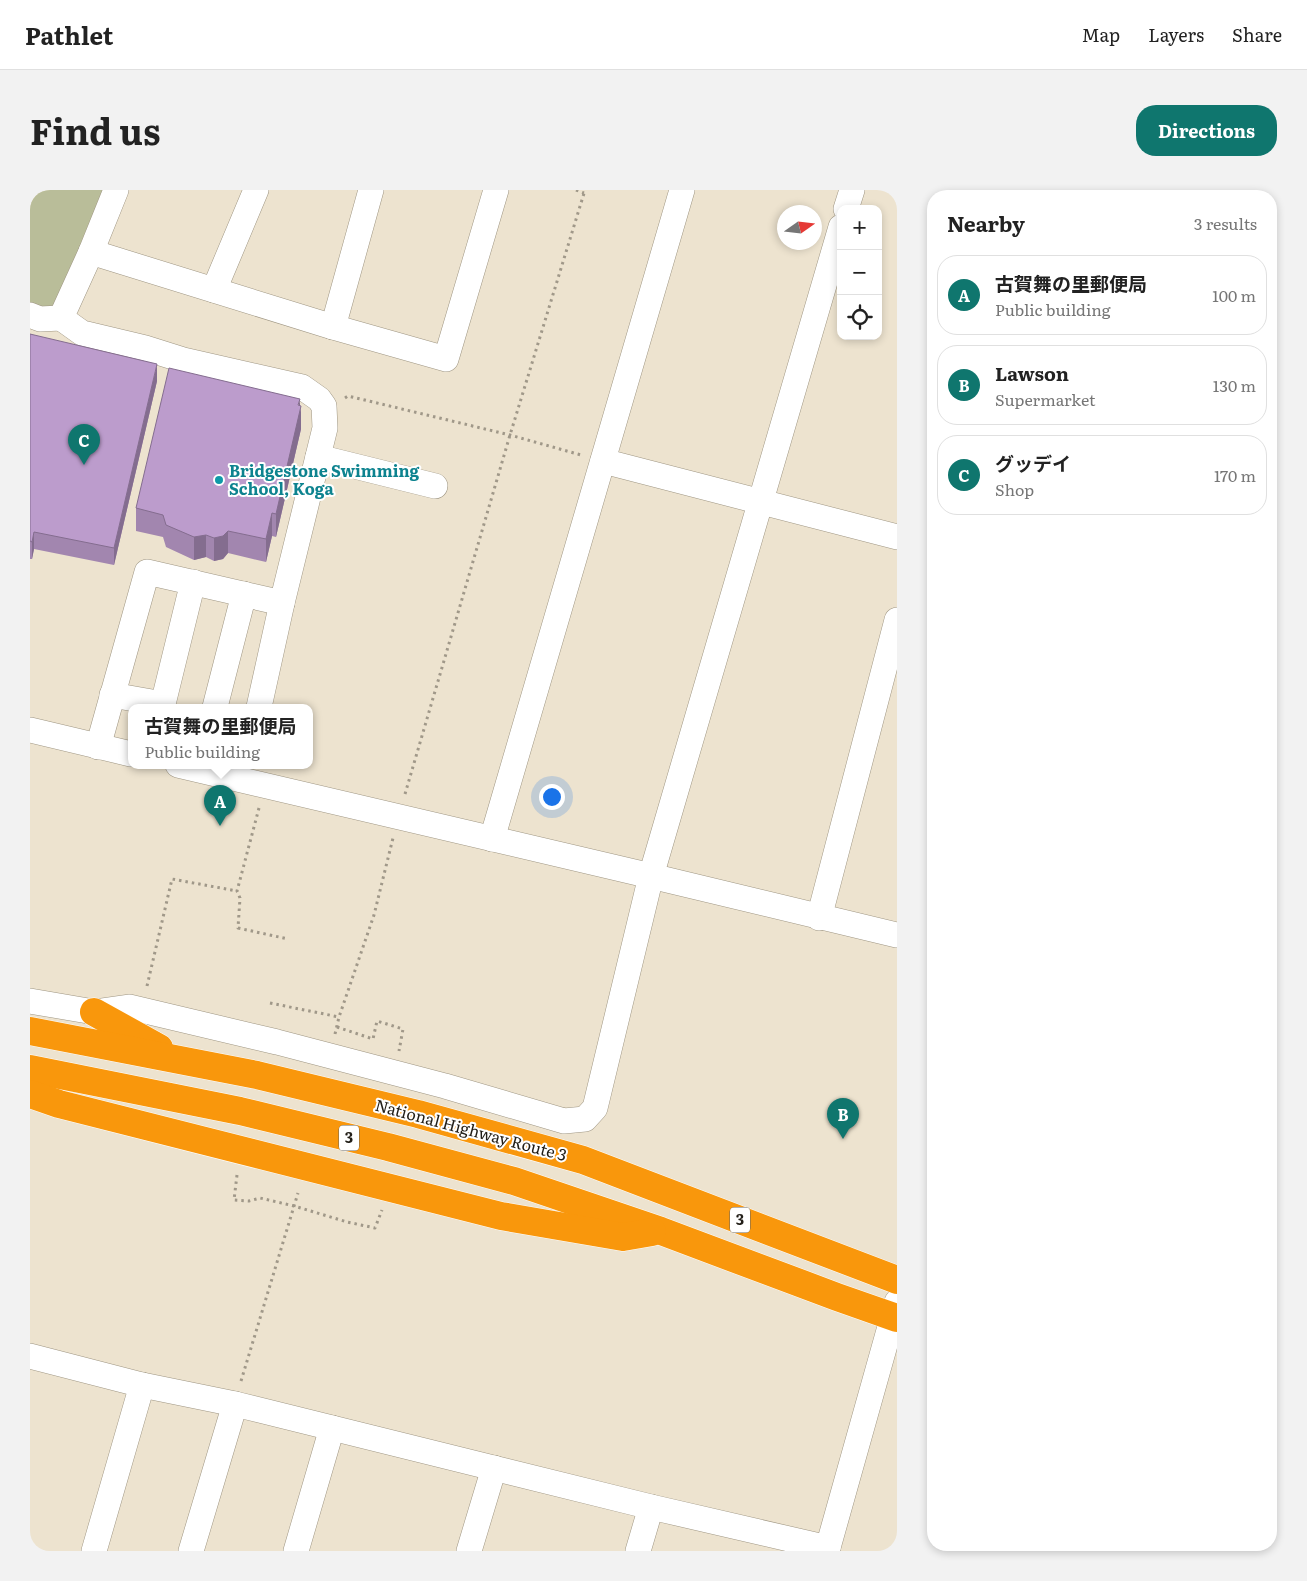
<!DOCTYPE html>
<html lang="en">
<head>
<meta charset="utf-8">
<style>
	body { margin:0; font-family:Literata,"Noto Sans JP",serif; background:#f2f2f2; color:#222 }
	.controls { position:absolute; right:15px; top:15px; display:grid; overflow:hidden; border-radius:10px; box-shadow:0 2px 8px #0003 }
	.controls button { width:45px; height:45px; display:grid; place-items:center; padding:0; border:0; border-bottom:1px solid #e0e0e0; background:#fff; color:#222; font:25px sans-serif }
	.compass { position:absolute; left:747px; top:15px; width:45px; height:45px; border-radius:50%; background:#fff; box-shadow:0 2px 8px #0003; rotate:76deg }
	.you { position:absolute; left:521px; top:606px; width:18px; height:18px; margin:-12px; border:4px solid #fff; border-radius:50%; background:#1a73e8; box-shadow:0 0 0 8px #1a73e833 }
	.badge { display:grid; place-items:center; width:32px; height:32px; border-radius:50%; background:#0f766e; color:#fff; font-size:16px; font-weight:700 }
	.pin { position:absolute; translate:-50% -41px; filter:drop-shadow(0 1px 2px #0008) }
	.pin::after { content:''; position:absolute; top:26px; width:18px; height:15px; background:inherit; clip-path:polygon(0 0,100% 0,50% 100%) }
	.popup { position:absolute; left:98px; top:514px; width:185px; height:65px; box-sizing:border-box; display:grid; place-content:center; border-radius:10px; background:#fff; filter:drop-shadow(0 1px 4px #0005); font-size:16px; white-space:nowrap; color:#767676 }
	.popup b { font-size:19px; color:#222 }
	.popup::after { content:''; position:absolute; left:50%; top:100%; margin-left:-10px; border:10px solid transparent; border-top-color:#fff }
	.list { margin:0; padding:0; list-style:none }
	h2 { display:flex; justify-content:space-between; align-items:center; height:65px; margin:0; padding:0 20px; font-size:21px }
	h2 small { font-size:16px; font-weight:400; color:#767676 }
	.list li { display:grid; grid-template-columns:32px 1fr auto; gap:15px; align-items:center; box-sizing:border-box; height:80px; margin:0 10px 10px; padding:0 10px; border:1px solid #e0e0e0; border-radius:20px }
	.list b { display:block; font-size:19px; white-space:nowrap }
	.list p { margin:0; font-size:16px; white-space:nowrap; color:#767676 }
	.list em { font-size:16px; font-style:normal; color:#767676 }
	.icon { flex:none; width:28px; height:28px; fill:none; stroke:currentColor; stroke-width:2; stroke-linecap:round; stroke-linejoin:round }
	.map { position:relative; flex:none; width:867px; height:1361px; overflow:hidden; border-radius:20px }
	header { display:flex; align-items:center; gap:30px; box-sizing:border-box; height:70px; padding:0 25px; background:#fff; border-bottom:1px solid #e0e0e0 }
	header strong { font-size:24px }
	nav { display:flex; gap:28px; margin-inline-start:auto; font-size:18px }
	.intro { display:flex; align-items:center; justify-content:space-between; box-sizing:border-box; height:120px; padding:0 30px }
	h1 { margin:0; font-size:35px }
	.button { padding:12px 22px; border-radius:20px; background:#0f766e; color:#fff; font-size:18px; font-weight:700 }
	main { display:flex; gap:30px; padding:0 30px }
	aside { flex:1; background:#fff; border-radius:20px; box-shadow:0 2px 8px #0003 }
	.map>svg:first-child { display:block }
</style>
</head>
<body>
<header>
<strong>Pathlet</strong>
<nav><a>Map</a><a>Layers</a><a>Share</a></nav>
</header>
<div class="intro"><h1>Find us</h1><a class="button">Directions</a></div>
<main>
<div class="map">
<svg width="867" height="1361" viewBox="0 0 867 1361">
	<rect width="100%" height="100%" fill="#ede3cf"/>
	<path fill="#b9bd99" d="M 0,0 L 74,0 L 25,116 L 9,120 L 0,115 Z"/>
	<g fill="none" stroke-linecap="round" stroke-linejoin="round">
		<defs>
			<g id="minor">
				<path d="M 86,0 L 61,62 L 31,128 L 52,143 L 115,158 L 153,170 L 272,197 L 289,209 L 294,216 L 295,238 L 252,413 L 229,517"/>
				<path d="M 816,19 L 822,0"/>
				<path d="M 61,62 L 303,137 L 416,169 L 466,0"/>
				<path d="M 184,100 L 226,0"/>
				<path d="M 0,125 L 10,129 L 31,128"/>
				<path d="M 303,137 L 341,0"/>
				<path d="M 288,267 L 405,296"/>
				<path d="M 573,271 L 867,347"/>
				<path d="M 82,505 L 133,514 L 163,392"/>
				<path d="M 185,517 L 214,404"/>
				<path d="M 0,540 L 101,564"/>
				<path d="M 68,557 L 117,382 L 252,413"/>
				<path d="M 148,575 L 621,686 L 867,745"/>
				<path d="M 462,649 L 652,0"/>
				<path d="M 789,728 L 867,430"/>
				<path d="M 0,811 L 64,822 L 99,817 L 247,852 L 415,896 L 534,931 L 555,929 L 565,918 L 621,686 L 811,37"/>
				<path d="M 0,1166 L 112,1195 L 205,1214 L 621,1317 L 798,1358"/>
				<path d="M 64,1361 L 112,1195"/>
				<path d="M 161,1361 L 205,1214"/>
				<path d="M 266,1361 L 302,1238"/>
				<path d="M 439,1361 L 464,1278"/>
				<path d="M 608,1361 L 621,1317"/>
				<path d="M 797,1361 L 867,1112"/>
			</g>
			<g id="highway">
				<path d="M 64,822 L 129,858"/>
				<path d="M 0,841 L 227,885 L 388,924 L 553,970 L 867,1090"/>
				<path d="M 0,879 L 210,921 L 358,957 L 484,991 L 631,1041 L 807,1107 L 867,1128"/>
				<path d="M 0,904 L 29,914 L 471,1026 L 593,1047 L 622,1042"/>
			</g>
		</defs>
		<use href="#minor" stroke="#9f9683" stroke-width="26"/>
		<use href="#highway" stroke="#fff" stroke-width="29"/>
		<g stroke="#a09889" stroke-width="3" stroke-dasharray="2.5 4" stroke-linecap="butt">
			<path d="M 546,0 L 554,3"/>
			<path d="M 315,208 L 318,206 L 480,245 L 551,265"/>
			<path d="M 375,604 L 480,245 L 555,0"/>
			<path d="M 229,618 L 207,701 L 210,708 L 208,738 L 258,749"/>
			<path d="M 117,796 L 142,689 L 207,701"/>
			<path d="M 240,813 L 309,827"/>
			<path d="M 307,837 L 343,849 L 347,831 L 373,839 L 369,861"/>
			<path d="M 305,844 L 309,827 L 344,725 L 363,648"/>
			<path d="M 207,985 L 204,1010 L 219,1011 L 230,1008 L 264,1016 L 317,1032 L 345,1038 L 352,1020"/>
			<path d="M 211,1191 L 268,1003"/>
		</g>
		<use href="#minor" stroke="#fff" stroke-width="25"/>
		<use href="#highway" stroke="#f9970c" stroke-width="28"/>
	</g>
	<g fill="#a286af">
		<path d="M 0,144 L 127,191 L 84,375 L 4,359 L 2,369 L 0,369 Z"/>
		<path d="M 270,216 L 271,239 L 246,347 L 242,346 L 236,372 L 198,363 L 193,369 L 184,371 L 176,367 L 164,370 L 136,357 L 133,347 L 106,341 L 106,318 Z"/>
	</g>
	<g fill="#846d8f">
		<path d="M 127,174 L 127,191 L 84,375 L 84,358 Z"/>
		<path d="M 270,209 L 270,222 L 271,216 L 271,239 L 246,347 L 246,324 Z"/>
		<path d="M 242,323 L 242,346 L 236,372 L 236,349 Z"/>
		<path d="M 198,341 L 198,363 L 193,369 L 184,371 L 184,348 Z"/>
		<path d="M 4,342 L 4,359 L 2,369 L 2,352 Z"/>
		<path d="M 176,345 L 176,367 L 164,370 L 164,347 Z"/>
	</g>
	<g fill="#bc9ccc" stroke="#846d8f">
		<path d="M 0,144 L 127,174 L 84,358 L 4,342 L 2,352 L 0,351 Z"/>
		<path d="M 139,178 L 270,209 L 268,215 L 271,216 L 246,324 L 242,323 L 236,349 L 198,341 L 193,346 L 184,348 L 176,345 L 164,347 L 136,335 L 133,325 L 106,318 Z"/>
	</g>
	<circle fill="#0f9aa8" stroke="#fff" stroke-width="2" cx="189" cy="290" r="5"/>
	<g text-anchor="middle" stroke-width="4" stroke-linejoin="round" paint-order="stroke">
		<g fill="#fff" stroke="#64625d" stroke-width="1">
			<rect x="309" y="935.5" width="20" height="25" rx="4"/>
			<rect x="700" y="1017.5" width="20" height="25" rx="4"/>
		</g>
		<g font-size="15" font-weight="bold" fill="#221e17">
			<text x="319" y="953">3</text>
			<text x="710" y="1035">3</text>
		</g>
		<g font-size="16" font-weight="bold" fill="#0d838f" stroke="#fff" text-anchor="start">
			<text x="199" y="287">Bridgestone Swimming<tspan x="199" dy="18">School, Koga</tspan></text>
		</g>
		<g font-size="16" fill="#221e17" stroke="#fff">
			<text transform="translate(441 940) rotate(15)" y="6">National Highway Route 3</text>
		</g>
	</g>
</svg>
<div class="controls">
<button>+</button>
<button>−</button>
<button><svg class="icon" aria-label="locate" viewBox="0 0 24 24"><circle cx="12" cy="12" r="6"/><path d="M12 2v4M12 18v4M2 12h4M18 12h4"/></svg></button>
</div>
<svg class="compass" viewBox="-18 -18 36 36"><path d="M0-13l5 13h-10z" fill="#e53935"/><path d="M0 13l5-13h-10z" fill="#767676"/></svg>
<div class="you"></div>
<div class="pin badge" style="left:190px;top:636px">A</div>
<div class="popup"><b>古賀舞の里郵便局</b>Public building</div>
<div class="pin badge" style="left:813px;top:949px">B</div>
<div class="pin badge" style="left:54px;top:275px">C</div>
</div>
<aside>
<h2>Nearby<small>3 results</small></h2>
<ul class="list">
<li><span class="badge">A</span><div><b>古賀舞の里郵便局</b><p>Public building</p></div><em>100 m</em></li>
<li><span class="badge">B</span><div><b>Lawson</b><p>Supermarket</p></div><em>130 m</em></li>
<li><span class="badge">C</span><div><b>グッデイ</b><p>Shop</p></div><em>170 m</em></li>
</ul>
</aside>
</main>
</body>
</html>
